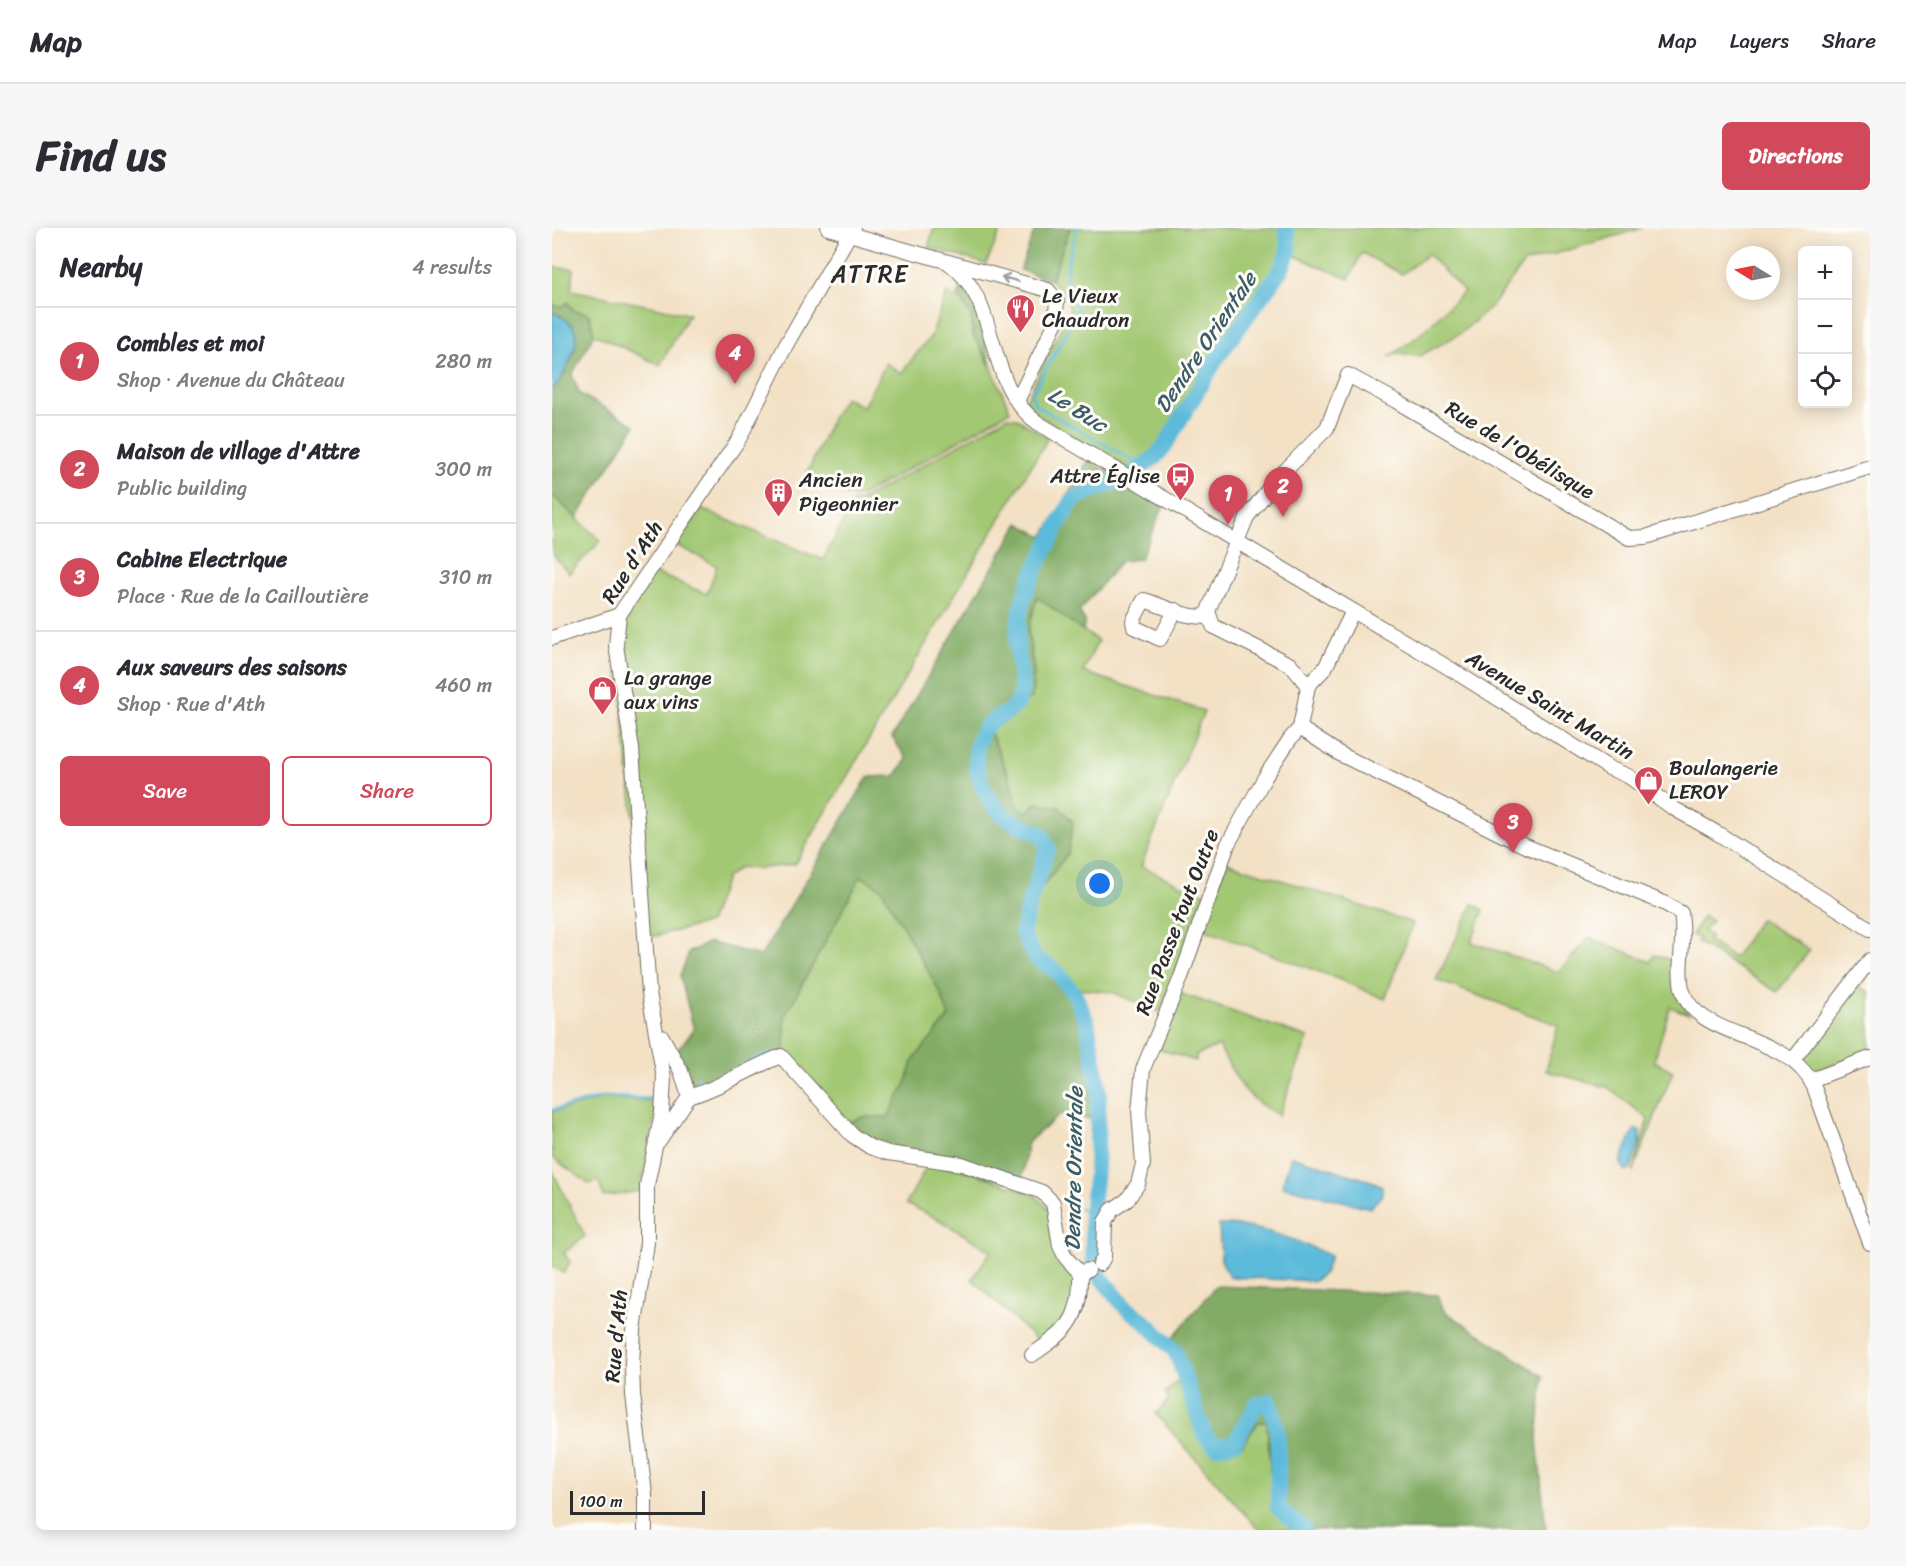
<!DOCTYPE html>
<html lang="en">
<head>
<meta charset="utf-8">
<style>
	body { margin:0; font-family:Sriracha,sans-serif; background:#f7f7f7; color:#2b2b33 }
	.controls { position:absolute; right:18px; top:18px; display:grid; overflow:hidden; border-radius:9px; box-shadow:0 3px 15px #0003 }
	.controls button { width:54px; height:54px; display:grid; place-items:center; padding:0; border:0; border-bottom:2px solid #e1e1e2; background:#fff; color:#2b2b33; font:30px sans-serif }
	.compass { position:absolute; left:1174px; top:18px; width:54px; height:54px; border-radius:50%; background:#fff; box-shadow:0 3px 15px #0003; rotate:280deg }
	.scale { position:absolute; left:18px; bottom:15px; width:135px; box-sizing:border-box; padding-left:6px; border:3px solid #2b2b2b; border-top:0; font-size:16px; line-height:21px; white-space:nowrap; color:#2b2b2b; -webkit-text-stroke:4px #fdfcf7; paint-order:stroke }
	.you { position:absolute; left:548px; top:656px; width:21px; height:21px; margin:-15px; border:4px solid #fff; border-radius:50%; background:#1a73e8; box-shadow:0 0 0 9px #1a73e833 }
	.badge { display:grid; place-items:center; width:39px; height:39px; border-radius:50%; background:#d1495b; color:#fff; font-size:20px; font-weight:700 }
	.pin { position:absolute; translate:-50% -50px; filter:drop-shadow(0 2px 3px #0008) }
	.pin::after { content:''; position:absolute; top:32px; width:21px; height:18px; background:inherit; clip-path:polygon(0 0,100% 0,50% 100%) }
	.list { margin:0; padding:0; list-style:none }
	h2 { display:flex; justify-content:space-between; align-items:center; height:78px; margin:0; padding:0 24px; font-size:26px }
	h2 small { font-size:20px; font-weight:400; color:#7c7c81 }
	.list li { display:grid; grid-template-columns:39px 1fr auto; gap:18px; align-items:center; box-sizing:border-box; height:108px; padding:0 24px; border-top:2px solid #e1e1e2 }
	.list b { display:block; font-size:22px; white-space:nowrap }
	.list p { margin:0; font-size:20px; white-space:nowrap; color:#7c7c81 }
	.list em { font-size:20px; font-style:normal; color:#7c7c81 }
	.actions { display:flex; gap:12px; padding:18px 24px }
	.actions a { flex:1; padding:14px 0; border:2px solid #d1495b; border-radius:9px; text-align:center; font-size:21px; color:#d1495b }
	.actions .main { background:#d1495b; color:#fff }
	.icon { flex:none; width:33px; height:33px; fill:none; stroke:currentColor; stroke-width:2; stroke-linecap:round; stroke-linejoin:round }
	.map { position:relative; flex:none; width:1318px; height:1302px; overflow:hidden; border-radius:9px }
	header { display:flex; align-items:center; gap:36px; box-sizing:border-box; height:84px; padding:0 30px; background:#fff; border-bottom:2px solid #e1e1e2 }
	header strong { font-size:28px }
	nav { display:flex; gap:33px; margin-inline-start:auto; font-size:21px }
	.intro { display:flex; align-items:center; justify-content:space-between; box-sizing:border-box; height:144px; padding:0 36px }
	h1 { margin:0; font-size:42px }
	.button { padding:15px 27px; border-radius:9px; background:#d1495b; color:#fff; font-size:21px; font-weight:700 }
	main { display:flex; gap:36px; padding:0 36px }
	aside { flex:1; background:#fff; border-radius:9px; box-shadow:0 3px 15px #0003 }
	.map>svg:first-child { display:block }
</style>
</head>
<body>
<header>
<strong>Map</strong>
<nav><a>Map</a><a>Layers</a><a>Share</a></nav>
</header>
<div class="intro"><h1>Find us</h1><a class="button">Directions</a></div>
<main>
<aside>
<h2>Nearby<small>4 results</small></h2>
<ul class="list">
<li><span class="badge">1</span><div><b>Combles et moi</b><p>Shop · Avenue du Château</p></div><em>280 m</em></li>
<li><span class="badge">2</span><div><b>Maison de village d'Attre</b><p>Public building</p></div><em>300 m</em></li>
<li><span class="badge">3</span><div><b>Cabine Electrique</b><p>Place · Rue de la Cailloutière</p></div><em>310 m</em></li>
<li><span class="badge">4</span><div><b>Aux saveurs des saisons</b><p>Shop · Rue d'Ath</p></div><em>460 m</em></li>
</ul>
<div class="actions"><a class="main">Save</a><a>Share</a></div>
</aside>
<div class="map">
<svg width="1318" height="1302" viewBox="0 0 1318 1302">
	<rect width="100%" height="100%" fill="#fdfcf7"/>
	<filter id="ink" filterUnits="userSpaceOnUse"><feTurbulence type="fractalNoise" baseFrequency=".0167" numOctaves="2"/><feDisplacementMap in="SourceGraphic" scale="12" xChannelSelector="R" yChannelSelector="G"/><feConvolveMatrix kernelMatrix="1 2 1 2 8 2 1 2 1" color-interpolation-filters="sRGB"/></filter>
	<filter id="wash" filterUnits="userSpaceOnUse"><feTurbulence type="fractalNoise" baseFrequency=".008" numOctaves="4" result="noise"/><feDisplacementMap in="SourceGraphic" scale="24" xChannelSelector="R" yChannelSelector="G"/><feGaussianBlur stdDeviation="1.35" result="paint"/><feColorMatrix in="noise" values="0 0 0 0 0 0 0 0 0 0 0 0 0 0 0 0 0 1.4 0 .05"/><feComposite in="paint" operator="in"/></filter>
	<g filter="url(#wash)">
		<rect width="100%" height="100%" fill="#f3e1c5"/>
		<g fill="#a3c873" stroke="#677a4f" stroke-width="1.5">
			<path d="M 382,0 L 450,0 L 434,36 L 376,19 Z"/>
			<path d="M 518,0 L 1091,0 L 972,35 L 941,77 L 909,105 L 868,128 L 844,126 L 837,129 L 865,109 L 912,64 L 876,26 L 850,46 L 810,25 L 797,51 L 736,25 L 730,40 L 665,130 L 612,219 L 602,230 L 583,244 L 486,188 L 475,177 L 474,172 L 518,82 L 514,68 L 499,52 Z"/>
			<path d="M 0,39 L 22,41 L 19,62 L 137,86 L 108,137 L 42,106 L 37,86 L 0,77 Z"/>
			<path d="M 395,65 L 404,71 L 406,68 L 419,87 L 421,107 L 439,138 L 458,183 L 309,268 L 301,269 L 253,250 L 281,188 L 293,169 L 311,179 L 334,135 L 349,145 L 379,108 Z"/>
			<path d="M 455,189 L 464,190 L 496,210 L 243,636 L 206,641 L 188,639 L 174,650 L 157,695 L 94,710 L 66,441 L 69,384 L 98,343 L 155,366 L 165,338 L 124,317 L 149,281 L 271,332 L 302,273 L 306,274 Z"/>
			<path d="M 0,267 L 49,313 L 17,345 L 0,326 Z"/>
			<path d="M 485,369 L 546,413 L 531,444 L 652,483 L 589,638 L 644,664 L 654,665 L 608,784 L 560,764 L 528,761 L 484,726 L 473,704 L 490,659 L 516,625 L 465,576 L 460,556 L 435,496 L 460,483 L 482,444 L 476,402 Z"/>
			<path d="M 674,634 L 861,695 L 833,771 L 779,748 L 650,701 Z"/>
			<path d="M 309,648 L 329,660 L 389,766 L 397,789 L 362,831 L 355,854 L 336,889 L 310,889 L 296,895 L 240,828 L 233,824 L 233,788 Z"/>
			<path d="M 921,676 L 932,682 L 919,714 L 1007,744 L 1037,709 L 1099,734 L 1102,727 L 1125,733 L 1126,768 L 1137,786 L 1118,779 L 1102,833 L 1121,843 L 1081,944 L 1096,891 L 1055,859 L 994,843 L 1006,797 L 884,752 Z"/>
			<path d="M 1151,688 L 1160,693 L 1151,703 L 1159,708 L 1156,713 L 1182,730 L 1208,691 L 1258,722 L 1225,764 L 1145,714 L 1147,711 L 1140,707 Z"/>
			<path d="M 1303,756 L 1318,765 L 1318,825 L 1261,843 L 1254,837 L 1251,829 Z"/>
			<path d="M 627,765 L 756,810 L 727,887 C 692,870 684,851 667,818 L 644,827 L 644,833 L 606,821 Z"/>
			<path d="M 52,870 L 106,873 L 88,963 L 52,969 L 46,952 L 37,956 L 0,929 L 0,884 Z"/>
			<path d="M 376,936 L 405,939 L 481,966 L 498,982 L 526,1049 L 525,1070 L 494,1121 L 420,1051 L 439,1023 L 386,991 L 354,976 Z"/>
			<path d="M 0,942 L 33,1008 L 12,1025 L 18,1034 L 12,1045 L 0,1038 Z"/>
			<path d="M 625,1122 L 650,1208 L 690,1218 L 706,1194 L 715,1194 L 721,1279 L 740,1302 L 707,1302 L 604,1186 L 617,1171 L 613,1165 L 627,1151 L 618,1129 Z"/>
		</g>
		<g fill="#82ac65" stroke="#566c48" stroke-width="1.5">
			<path d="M 478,0 L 518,0 L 499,52 L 468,42 L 483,2 Z"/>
			<path d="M 409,59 L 414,59 L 426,80 L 439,138 L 421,107 L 419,87 L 406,68 Z"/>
			<path d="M 16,74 L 21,82 L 37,86 L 42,106 L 20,147 L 28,166 L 83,197 L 25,290 L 0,267 L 0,161 C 9,153 13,144 18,133 C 29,108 26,96 0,84 L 0,77 L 9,79 Z"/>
			<path d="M 536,233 L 612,277 L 588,331 L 569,333 L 527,383 L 533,393 L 531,403 L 485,369 L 476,402 L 482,444 L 480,470 L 435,497 L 460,556 L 465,576 L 474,584 L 485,575 L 507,579 L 521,594 L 516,625 L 477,676 L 470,705 C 475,713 478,723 484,729 C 497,742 510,749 521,765 C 543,796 547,856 546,892 L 509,886 L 476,914 L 469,956 L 336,925 L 291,897 L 310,889 L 336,889 L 355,853 L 362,831 L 397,789 L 389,766 L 329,660 L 309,648 L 233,788 L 233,824 L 155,861 C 135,857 131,841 123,824 L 142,802 L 128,748 L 137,724 L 157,714 L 209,728 L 316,549 L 343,548 L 355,531 L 340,509 L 467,295 L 491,309 Z"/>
			<path d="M 664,1058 L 886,1067 L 892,1083 L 991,1148 L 985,1211 L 994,1302 L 740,1302 L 721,1279 L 715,1194 L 706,1194 C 690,1218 673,1239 650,1208 L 625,1122 L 617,1114 Z"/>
		</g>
		<g fill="#5cbada" stroke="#447282" stroke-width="1.5">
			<path d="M 0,84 C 30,97 28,111 16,137 C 11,147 8,154 0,161 Z"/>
			<path d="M 1082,902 L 1088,903 L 1088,914 L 1078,942 L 1074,943 L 1068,935 Z"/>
			<path d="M 739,928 L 822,954 L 830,958 L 830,967 L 818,980 L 730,958 Z"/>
			<path d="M 667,997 C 705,996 745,1012 779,1028 L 772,1045 L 762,1053 L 677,1049 L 669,1032 Z"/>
		</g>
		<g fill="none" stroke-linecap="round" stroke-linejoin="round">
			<g stroke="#5cbada" stroke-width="3">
				<path d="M 525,0 C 521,18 511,40 516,58 C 519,68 526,75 525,86 L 480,166 L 482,176 L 590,238"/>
				<path d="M 176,846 L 205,830 L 222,825"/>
				<path d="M 145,850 L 155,855 L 165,851"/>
				<path d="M 0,882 L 52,869 L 106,871"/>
				<path d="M 443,940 L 470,950"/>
				<path d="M 528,980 L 539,986"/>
			</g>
			<g stroke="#5cbada" stroke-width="16">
				<path d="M 585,242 L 602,230 L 612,219 L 665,130 L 730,40 L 737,23 L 734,0"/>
				<path d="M 580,246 C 566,256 529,264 522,272 C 513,282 507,296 501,308 C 482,343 465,373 465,414 C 465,432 472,452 468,469 C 463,487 443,486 434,498 C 414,523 427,564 449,585 C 460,595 476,601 489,606 L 496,620 L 477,676 L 470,705 L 483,729 L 505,744 L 523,767 L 535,794 L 547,860 L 544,943 L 539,986 L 542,1041 L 573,1079 L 591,1092 L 624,1124 L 653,1208 L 664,1218 L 683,1214 L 705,1176 L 718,1173 L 726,1207 L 726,1280 L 752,1302"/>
			</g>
		</g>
	</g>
	<g filter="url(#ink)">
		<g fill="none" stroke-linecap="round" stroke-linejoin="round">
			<defs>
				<g id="minor">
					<path d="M 276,0 L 496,62 L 505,73 L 503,96 L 465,173"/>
					<path d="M 397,35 C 450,73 431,156 486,195 L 897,440 L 1057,540 L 1076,548 L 1121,580 L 1165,605 L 1318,701"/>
					<path d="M 624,382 L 608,411 L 582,399 L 581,393 L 592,372 C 612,378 636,392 657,388"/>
					<path d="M 0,410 L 67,387"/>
					<path d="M 756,458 L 739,437 L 661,398 L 656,383 L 695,289 L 723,253 L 775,200 L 796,147 L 844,173 L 1077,310 L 1094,309 L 1318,239"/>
					<path d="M 748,500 L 788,526 L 971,617 L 1112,675 L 1129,685 C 1134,711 1124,741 1131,764 C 1147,812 1237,804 1262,859 L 1318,1015"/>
					<path d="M 110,809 L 129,843 L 137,869"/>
					<path d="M 1241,832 L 1318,732"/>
					<path d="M 1259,852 L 1318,830"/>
					<path d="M 137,869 C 170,859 198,840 229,828 L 300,907 L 318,919 L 336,925 L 410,936 L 490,964 L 501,975 L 508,1018 L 514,1030 L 528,1045 L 536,1042"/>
					<path d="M 106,914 L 137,869"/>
					<path d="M 548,1036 L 552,1029 L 553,994 L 560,982 L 575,972 L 586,956 L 591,936 L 587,883 L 591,841 L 628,752 L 676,616 L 713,549 L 738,511 L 748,500 L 756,458 L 773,440 L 801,383"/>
					<path d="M 480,1127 C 516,1102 529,1092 528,1045"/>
					<path d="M 93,1302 L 93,1266 L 81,1167 L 80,1136 L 82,1102 L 95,1015 L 95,957 L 110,885 L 112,850 L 97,765 L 80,521 L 64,417 L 67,387 L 187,211 L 234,117 L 301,0"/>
				</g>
			</defs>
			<use href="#minor" stroke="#716b61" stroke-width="16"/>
			<use href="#minor" stroke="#fff" stroke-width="14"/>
		</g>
		<defs><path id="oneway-shaft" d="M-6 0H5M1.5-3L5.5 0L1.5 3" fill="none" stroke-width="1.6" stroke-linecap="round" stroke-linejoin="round" transform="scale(1.5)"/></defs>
		<use stroke="#a0a0a0" href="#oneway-shaft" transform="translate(458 51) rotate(-165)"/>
	</g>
	<defs>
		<symbol id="restaurant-pin" viewBox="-11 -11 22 30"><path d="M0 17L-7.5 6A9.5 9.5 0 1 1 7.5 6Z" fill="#d1495b" stroke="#fdfcf7"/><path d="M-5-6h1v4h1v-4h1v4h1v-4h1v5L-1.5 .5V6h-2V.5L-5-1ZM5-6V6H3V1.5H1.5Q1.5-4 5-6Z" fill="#fff"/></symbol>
		<symbol id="bus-pin" viewBox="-11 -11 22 30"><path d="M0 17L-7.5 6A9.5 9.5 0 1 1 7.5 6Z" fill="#d1495b" stroke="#fdfcf7"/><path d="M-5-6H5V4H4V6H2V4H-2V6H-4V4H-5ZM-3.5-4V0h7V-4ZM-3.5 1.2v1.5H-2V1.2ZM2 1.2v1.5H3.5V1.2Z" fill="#fff"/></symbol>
		<symbol id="building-pin" viewBox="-11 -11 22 30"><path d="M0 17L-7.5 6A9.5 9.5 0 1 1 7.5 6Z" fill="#d1495b" stroke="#fdfcf7"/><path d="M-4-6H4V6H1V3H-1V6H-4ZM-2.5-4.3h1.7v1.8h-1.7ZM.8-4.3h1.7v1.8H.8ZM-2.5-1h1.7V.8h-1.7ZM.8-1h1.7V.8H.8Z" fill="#fff"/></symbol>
		<symbol id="shop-pin" viewBox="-11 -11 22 30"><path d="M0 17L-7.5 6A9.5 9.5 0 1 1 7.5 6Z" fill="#d1495b" stroke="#fdfcf7"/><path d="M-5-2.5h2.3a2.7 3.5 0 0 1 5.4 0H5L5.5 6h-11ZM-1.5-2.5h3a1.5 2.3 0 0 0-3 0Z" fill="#fff"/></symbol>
	</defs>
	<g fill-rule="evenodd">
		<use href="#restaurant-pin" x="452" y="64" width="33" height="45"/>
		<use href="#bus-pin" x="612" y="232" width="33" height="45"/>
		<use href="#building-pin" x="210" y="248" width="33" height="45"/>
		<use href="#shop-pin" x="34" y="446" width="33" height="45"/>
		<use href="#shop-pin" x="1080" y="536" width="33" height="45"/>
	</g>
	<g text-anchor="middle" stroke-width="6" stroke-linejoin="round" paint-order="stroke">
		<g font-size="21" fill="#2b2b2b" stroke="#fdfcf7" text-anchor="start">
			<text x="490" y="75">Le Vieux<tspan x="490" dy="24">Chaudron</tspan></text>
			<text x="608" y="255" text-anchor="end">Attre Église</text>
			<text x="247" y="259">Ancien<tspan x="247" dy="24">Pigeonnier</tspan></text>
			<text x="72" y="457">La grange<tspan x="72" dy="24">aux vins</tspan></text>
			<text x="1117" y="547">Boulangerie<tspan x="1117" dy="24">LEROY</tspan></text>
		</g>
		<g font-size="21" fill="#2b2b2b" stroke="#fdfcf7">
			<text transform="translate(968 222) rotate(31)" y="7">Rue de l'Obélisque</text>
			<text transform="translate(80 334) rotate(-57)" y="7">Rue d'Ath</text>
			<text transform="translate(998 477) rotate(31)" y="7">Avenue Saint Martin</text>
			<text transform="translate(625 694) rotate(-69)" y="7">Rue Passe tout Outre</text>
			<text transform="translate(64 1108) rotate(-85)" y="7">Rue d'Ath</text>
		</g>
		<g font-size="22" font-style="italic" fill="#3c5d68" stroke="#fdfcf7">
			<text transform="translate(653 114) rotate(-56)" y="8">Dendre Orientale</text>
			<text transform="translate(526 181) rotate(32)" y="8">Le Buc</text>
			<text transform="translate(521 941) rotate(-89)" y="8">Dendre Orientale</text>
		</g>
		<g font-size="24" letter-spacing="1.5" fill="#2b2b2b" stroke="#fdfcf7">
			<text x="318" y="54">ATTRE</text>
		</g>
	</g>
</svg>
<div class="controls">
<button>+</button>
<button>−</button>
<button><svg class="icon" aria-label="locate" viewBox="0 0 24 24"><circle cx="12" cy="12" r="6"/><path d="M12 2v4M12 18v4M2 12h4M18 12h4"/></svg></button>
</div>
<svg class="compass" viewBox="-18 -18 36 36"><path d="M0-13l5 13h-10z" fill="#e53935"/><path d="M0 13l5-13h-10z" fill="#7c7c81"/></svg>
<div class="scale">100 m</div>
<div class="you"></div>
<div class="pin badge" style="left:676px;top:297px">1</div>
<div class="pin badge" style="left:731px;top:289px">2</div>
<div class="pin badge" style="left:961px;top:625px">3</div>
<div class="pin badge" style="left:183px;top:156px">4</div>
</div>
</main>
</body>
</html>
